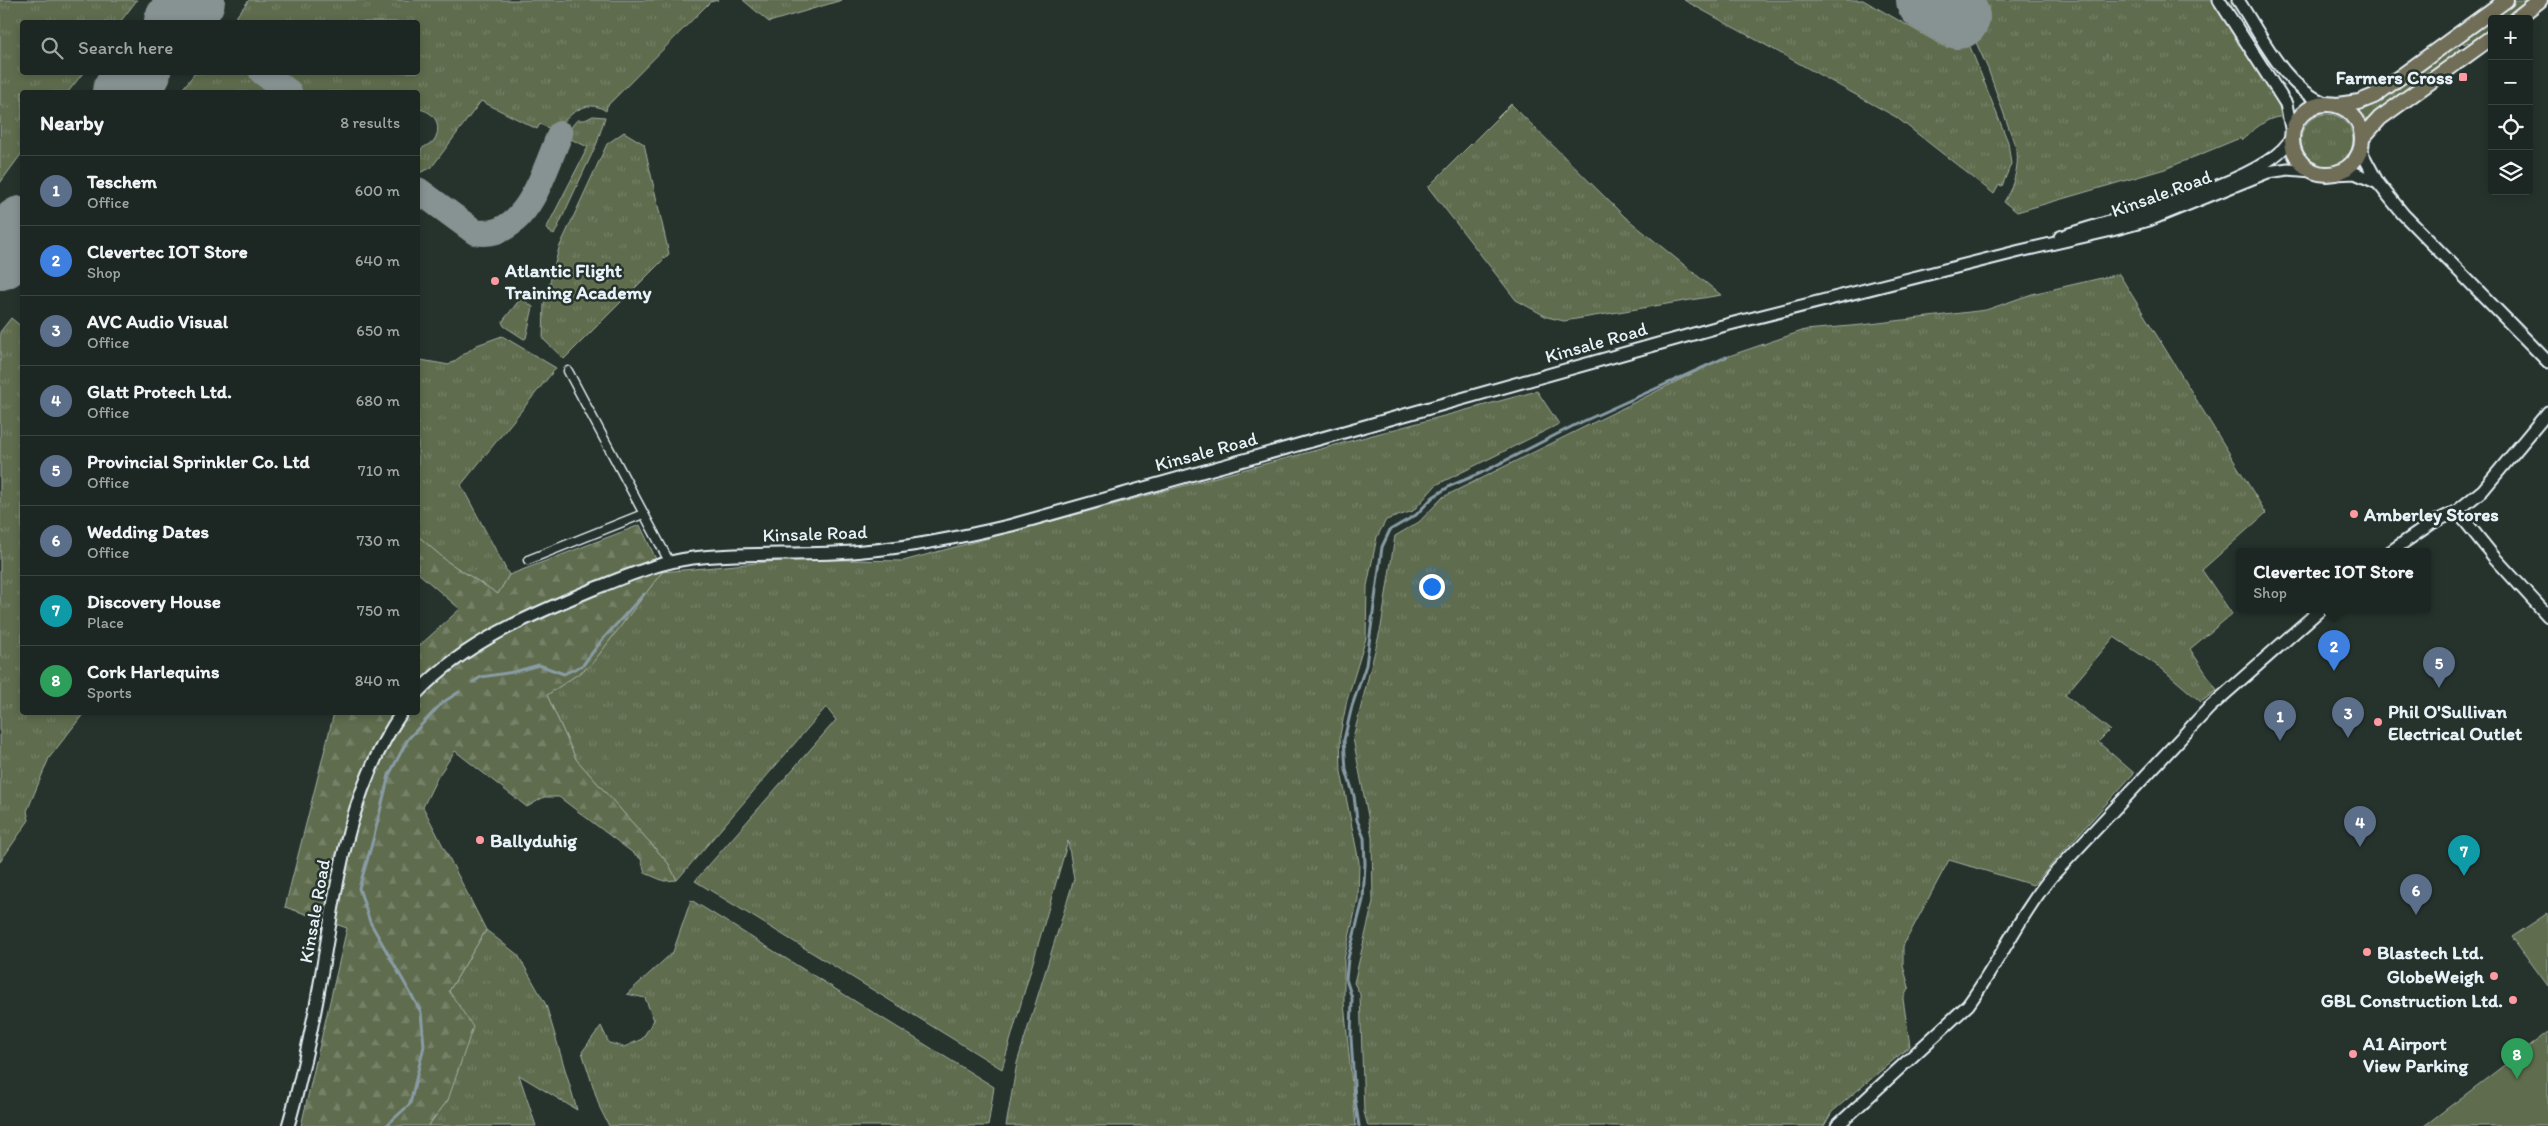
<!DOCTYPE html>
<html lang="en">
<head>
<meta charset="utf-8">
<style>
	body { margin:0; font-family:Itim,sans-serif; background:#252e2a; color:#f1f3f6 }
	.controls { position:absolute; right:15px; top:15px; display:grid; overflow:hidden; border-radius:5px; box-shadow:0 2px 8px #0003 }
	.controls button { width:45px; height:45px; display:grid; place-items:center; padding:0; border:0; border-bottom:1px solid #3a4340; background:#1c2622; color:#f1f3f6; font:25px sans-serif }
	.you { position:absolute; left:1431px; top:586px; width:18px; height:18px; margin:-12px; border:4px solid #fff; border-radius:50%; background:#1a73e8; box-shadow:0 0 0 8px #1a73e833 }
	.badge { display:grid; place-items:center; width:32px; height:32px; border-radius:50%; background:#ff9aa2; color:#fff; font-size:16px; font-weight:700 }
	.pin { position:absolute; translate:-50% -41px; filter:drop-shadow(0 1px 2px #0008) }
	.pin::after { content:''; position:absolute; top:26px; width:18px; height:15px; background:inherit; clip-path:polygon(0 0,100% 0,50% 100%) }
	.popup { position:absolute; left:2236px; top:548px; width:195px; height:65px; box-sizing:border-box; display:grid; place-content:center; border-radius:5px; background:#1c2622; filter:drop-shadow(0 1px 4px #0005); font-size:16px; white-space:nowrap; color:#a0a5a5 }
	.popup b { font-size:19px; color:#f1f3f6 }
	.popup::after { content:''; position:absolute; left:50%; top:100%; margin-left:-10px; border:10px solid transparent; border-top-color:#1c2622 }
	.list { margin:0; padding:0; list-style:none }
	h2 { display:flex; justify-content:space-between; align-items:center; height:65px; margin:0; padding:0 20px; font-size:21px }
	h2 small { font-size:16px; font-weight:400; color:#a0a5a5 }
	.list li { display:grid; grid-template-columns:32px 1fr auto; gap:15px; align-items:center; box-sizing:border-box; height:70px; padding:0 20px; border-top:1px solid #3a4340 }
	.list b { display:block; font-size:19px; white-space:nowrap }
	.list p { margin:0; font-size:16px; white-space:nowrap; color:#a0a5a5 }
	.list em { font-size:16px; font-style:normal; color:#a0a5a5 }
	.icon { flex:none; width:28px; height:28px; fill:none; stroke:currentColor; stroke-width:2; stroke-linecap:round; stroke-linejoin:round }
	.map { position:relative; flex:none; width:2548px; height:1126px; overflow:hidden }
	.search { position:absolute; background:#1c2622; box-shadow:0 2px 8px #0003; left:20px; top:20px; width:400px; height:55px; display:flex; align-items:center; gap:12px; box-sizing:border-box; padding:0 18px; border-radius:5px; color:#a0a5a5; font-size:19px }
	.panel { position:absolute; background:#1c2622; box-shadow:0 2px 8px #0003; left:20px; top:90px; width:400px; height:625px; border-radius:5px }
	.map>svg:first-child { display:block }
</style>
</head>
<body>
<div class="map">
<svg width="2548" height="1126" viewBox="0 0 2548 1126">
	<defs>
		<pattern id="grass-tufts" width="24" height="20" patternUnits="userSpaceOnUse" patternTransform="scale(1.25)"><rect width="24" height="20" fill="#5f6c4e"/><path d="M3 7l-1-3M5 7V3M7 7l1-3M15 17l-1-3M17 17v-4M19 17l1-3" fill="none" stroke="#768168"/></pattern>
		<pattern id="forest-firs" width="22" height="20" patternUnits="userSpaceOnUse" patternTransform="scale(1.25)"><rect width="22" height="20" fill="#5f6c4e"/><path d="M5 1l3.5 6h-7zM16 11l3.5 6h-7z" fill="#768168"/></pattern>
	</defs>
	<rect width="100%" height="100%" fill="#26332d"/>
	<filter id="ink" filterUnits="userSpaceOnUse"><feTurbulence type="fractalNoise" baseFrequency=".02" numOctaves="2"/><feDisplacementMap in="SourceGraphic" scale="10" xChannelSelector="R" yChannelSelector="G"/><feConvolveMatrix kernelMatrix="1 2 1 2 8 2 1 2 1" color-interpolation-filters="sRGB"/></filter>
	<g filter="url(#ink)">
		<g fill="url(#grass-tufts)" stroke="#a4aea3">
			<path d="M 0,0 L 137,0 L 120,22 L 22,22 L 22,72 L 83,73 L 68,92 L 22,92 L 22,153 L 0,183 Z"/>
			<path d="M 249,0 L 718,0 L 710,2 L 607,106 L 606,111 C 587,97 566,115 557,132 L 540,124 L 537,129 L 481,101 L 431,168 L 419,173 L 421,149 L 434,141 C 443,126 435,111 418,109 L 418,92 L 302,92 L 276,73 L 418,72 L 418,22 L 232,22 Z"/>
			<path d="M 743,0 L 842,0 L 769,22 Z"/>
			<path d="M 1684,0 L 1863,0 L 1947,48 L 1961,24 L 2008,142 L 2011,164 L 2002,186 L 1999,185 L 1994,194 L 1896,117 Z"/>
			<path d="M 1975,0 L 2213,0 C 2234,33 2274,80 2282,117 C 2268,116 2252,131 2242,140 L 2240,138 L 2165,169 L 2017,212 L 2004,202 C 2013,187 2019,168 2017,151 L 1988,69 L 1965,18 Z"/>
			<path d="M 2512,0 L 2527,0 L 2502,19 L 2492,19 L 2492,27 L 2469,44 L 2468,42 L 2464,44 L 2461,39 Z"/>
			<path d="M 2456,43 L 2462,51 L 2366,122 L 2355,107 Z"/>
			<path d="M 195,73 L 249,73 L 275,92 L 180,92 Z"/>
			<path d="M 1511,104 L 1625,217 L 1721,295 L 1564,321 L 1547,317 L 1516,300 L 1428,187 Z"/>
			<circle cx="2327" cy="140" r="26"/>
			<path d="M 593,116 L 605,117 L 597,143 L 554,235 L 546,229 L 588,147 L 564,136 L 577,120 L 585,120 Z"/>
			<path d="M 624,132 L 644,144 L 669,254 L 564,359 L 543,339 L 544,305 L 559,248 L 607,144 Z"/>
			<path d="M 2119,274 L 2266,513 L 2202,570 L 2232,614 L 2190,649 L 2217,690 L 2201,702 L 2161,668 L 2114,637 L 2065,695 L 2110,730 L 2098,742 L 2134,773 L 2033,885 L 1949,860 L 1903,946 L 1903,966 L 1909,987 L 1903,999 L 1910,1046 L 1832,1112 L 1824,1126 L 1368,1126 L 1364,1112 L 1360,994 L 1354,983 L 1373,902 L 1372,837 L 1353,738 L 1381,627 L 1395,536 L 1419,522 L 1443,497 L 1726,357 L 1805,330 L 1862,325 L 1986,310 L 2032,294 Z"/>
			<path d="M 521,298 L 533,307 L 526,338 L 524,339 L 504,326 L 502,322 Z"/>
			<path d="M 11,318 L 22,327 L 22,712 L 84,713 L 49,758 L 27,811 L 29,820 L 0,862 L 0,332 Z"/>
			<path d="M 502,336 L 556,368 L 461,485 L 509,575 L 498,594 L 448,562 L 418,536 L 418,357 L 421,360 L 449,365 L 477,345 Z"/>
			<path d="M 1537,391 L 1559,424 L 1436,485 L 1413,511 L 1386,520 L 1377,537 L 1367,586 L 1366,638 L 1347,700 L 1340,735 L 1341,772 L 1359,862 L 1358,899 L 1344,959 L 1344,1003 L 1356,1126 L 1006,1126 L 1017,1063 L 1074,879 L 1068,841 L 1002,1069 L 695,881 L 836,720 L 826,707 L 677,880 L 668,863 L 576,759 L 547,695 L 591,665 L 662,572 L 799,559 L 903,561 Z"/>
			<path d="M 691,900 L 994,1087 L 988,1126 L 609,1126 L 600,1108 L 582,1052 L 601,1026 L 609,1043 L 624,1047 L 642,1039 L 654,1020 L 645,998 L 627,994 L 673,952 Z"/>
			<path d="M 486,930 L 518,955 L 546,1005 L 577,1110 L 519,1075 L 536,1126 L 428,1126 L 448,1100 L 449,991 Z"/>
		</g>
		<path fill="url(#forest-firs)" stroke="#a4aea3" d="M 640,525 L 662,572 L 591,665 L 547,695 L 576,759 L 668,863 L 677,880 L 664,881 L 645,873 L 641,859 L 559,797 L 544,797 L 527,807 L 455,751 L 437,778 L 423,807 L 486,930 L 449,991 L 473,1027 L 448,1100 L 428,1126 L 301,1126 L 347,928 L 285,907 L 334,713 L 418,712 L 418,647 L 460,609 L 418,573 L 418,536 L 448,562 L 498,594 L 509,575 Z"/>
		<g fill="#5f6c4e" stroke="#a4aea3">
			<path d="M 2548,913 L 2548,986 L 2512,937 Z"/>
			<path d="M 2548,1032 L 2548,1126 L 2424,1126 Z"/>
		</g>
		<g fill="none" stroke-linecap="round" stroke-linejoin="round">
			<g stroke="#899ca6" stroke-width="3">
				<path d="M 473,682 L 481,677 L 514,672 L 539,665 L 564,674 L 583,665 L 602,640 L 644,594"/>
				<path d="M 386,1126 L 410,1104 L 424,1046 L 421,1012 L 370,922 L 359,888 L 373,840 L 389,775 L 408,739 L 442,703 L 459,692"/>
				<path d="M 1359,1126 L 1355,1100 L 1351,1038 L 1352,998 L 1346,979 L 1348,958 L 1363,900 L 1365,864 L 1364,838 L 1357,820 L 1354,796 L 1346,770 L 1344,740 L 1352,706 L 1366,665 L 1382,547 L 1390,530 L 1416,515 L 1433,497 L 1450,486 L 1481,473 L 1575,425 L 1726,357"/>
			</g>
			<g stroke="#879292" stroke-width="26">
				<path d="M 197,0 L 198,16 L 200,22"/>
				<path d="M 262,72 L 289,92"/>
				<path d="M 418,190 L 475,232 C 526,242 544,170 560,134"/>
			</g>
			<g stroke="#879292" stroke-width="64">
				<path d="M 1928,0 L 1958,17"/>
				<path d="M 176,22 L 193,0"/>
				<path d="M 124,92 L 139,72"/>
				<path d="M 0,258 L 22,228"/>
			</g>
			<defs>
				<g id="street">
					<path d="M 568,371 L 670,563"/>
					<path d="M 528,560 L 643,514"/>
				</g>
				<g id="secondary">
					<path d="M 2219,0 L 2286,104 L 2292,133"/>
					<path d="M 2238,0 C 2261,35 2284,87 2325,103"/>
					<path d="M 2361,151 L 2378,183 L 2403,214 L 2548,362"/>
					<path d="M 2334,174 L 2355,173 L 2378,183"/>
					<path d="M 2060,237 C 2108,220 2273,182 2292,136"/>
					<path d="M 2457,511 L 2494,557 L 2548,616"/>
					<path d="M 2390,552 L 2432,523 L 2457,511 L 2483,490 L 2548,412"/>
					<path d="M 418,692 C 467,641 531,615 596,588 C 627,576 659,562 693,558 C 749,551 806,557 863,551 C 913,547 962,537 1012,525 L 1722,326 L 2020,251 L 2112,230 L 2149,220 L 2268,172 L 2288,169 L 2312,171"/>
					<path d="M 288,1126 C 300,1085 309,1042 317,1000 C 335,901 343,798 402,712"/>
					<path d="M 1837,1126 L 1968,1005 C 1999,963 2019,916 2052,876 L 2209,708 L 2320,610"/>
				</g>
				<g id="highway">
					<path d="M 2516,19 L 2540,0"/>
					<circle cx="2327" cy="139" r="35"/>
					<path d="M 2337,105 L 2359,102 L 2374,96 L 2506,0"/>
					<path d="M 2363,137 L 2380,118 L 2492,37"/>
				</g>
			</defs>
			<use href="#street" stroke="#e8f1f8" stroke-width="11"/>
			<use href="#secondary" stroke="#e8f1f8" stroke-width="15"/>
			<use href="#highway" stroke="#e8f1f8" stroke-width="18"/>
			<use href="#street" stroke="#26332d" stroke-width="8"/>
			<use href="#secondary" stroke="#26332d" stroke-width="11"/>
			<use href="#highway" stroke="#716e59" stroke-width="14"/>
		</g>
	</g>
	<g fill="#ff9aa2" stroke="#26332d" stroke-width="2">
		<rect x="2458" y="72" width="10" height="10" rx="2.5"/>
		<circle cx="495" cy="281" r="5"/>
		<circle cx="2354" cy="514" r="5"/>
		<circle cx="2378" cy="722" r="5"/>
		<circle cx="480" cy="840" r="5"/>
		<circle cx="2367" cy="952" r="5"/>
		<circle cx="2494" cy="976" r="5"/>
		<circle cx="2513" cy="1000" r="5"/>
		<circle cx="2353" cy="1054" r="5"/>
	</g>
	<g text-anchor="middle" stroke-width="5" stroke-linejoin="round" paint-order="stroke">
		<g font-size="19" font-weight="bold" fill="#e8f1f8" stroke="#26332d" text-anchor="start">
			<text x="2453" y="84" text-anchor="end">Farmers Cross</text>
			<text x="505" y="277">Atlantic Flight<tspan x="505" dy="22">Training Academy</tspan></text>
			<text x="2364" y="521">Amberley Stores</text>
			<text x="2388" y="718">Phil O'Sullivan<tspan x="2388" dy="22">Electrical Outlet</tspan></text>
			<text x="490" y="847">Ballyduhig</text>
			<text x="2377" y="959">Blastech Ltd.</text>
			<text x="2484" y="983" text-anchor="end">GlobeWeigh</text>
			<text x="2503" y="1007" text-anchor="end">GBL Construction Ltd.</text>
			<text x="2363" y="1050">A1 Airport<tspan x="2363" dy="22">View Parking</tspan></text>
		</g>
		<g font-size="19" fill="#e8f1f8" stroke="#26332d">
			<text transform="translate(2161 193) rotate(-20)" y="7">Kinsale Road</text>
			<text transform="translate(1596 342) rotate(-16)" y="7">Kinsale Road</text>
			<text transform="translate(1206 451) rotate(-15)" y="7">Kinsale Road</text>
			<text transform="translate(815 533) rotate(-2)" y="7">Kinsale Road</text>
			<text transform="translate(314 911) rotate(-80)" y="7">Kinsale Road</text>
		</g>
	</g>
</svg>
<div class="controls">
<button>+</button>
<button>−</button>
<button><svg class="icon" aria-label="locate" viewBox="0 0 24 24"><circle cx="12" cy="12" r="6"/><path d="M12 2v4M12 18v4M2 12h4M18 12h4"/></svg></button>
<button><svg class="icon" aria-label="layers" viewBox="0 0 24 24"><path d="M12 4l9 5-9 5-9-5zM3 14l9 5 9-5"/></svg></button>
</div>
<div class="you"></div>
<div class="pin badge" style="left:2280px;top:741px;background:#5c6f8a">1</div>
<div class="pin badge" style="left:2334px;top:671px;background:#3f7fe0">2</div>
<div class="popup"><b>Clevertec IOT Store</b>Shop</div>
<div class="pin badge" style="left:2348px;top:738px;background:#5c6f8a">3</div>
<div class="pin badge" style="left:2360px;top:847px;background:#5c6f8a">4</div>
<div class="pin badge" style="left:2439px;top:688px;background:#5c6f8a">5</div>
<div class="pin badge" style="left:2416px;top:915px;background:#5c6f8a">6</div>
<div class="pin badge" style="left:2464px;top:876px;background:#0f9aa8">7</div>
<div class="pin badge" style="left:2517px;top:1079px;background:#2e9e5b">8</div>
<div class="search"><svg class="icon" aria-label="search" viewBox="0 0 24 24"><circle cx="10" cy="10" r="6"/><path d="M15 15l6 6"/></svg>Search here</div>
<section class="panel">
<h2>Nearby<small>8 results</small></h2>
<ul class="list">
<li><span class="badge" style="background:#5c6f8a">1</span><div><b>Teschem</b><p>Office</p></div><em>600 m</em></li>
<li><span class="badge" style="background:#3f7fe0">2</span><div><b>Clevertec IOT Store</b><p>Shop</p></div><em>640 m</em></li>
<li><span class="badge" style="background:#5c6f8a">3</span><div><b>AVC Audio Visual</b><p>Office</p></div><em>650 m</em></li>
<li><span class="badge" style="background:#5c6f8a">4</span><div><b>Glatt Protech Ltd.</b><p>Office</p></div><em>680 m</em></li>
<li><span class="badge" style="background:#5c6f8a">5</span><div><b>Provincial Sprinkler Co. Ltd</b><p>Office</p></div><em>710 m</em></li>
<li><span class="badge" style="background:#5c6f8a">6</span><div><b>Wedding Dates</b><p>Office</p></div><em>730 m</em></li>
<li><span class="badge" style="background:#0f9aa8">7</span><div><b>Discovery House</b><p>Place</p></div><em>750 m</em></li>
<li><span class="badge" style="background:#2e9e5b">8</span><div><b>Cork Harlequins</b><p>Sports</p></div><em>840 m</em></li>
</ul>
</section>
</div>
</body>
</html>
